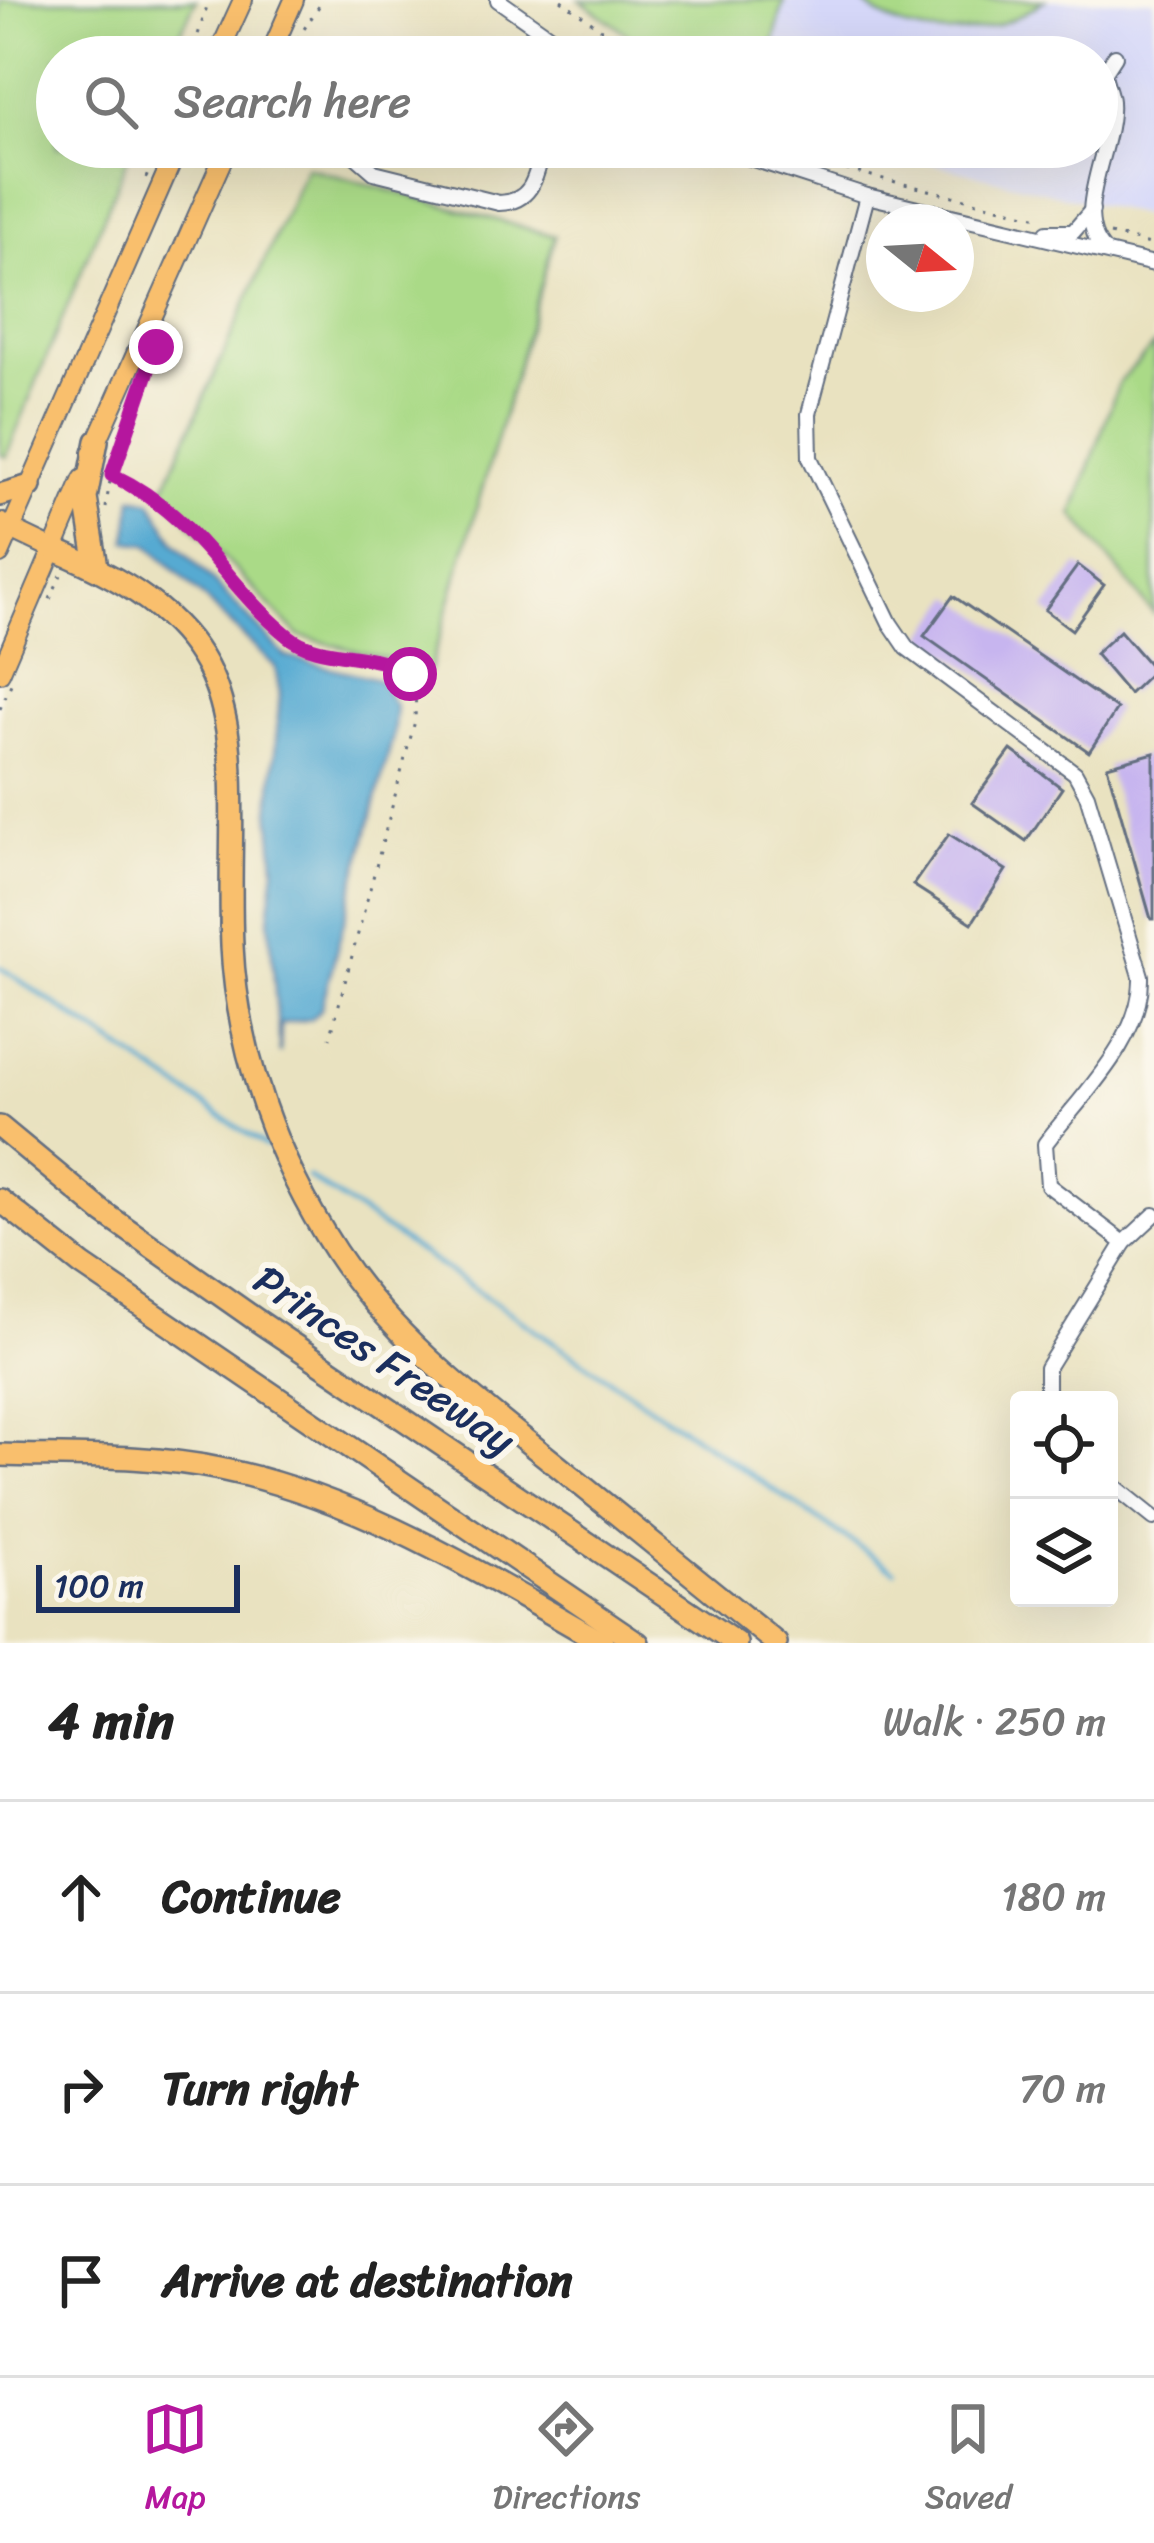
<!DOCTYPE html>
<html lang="en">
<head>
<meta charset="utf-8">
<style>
	body { margin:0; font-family:Sriracha,sans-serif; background:#f6f6f6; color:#222 }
	.controls { position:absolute; right:36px; bottom:36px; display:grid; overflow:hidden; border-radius:12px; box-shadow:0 12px 48px #0002 }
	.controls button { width:108px; height:108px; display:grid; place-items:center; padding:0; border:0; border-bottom:3px solid #e0e0e0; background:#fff; color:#222; font:60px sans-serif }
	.compass { position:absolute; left:866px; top:204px; width:108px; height:108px; border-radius:50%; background:#fff; box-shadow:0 12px 48px #0002; rotate:108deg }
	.scale { position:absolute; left:36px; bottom:30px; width:204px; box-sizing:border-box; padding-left:12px; border:6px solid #1b2f5e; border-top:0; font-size:33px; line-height:42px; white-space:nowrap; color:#1b2f5e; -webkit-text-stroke:9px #fbf7ec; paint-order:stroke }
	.stop { position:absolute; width:36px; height:36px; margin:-27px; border:9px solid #b5179e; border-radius:50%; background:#fff }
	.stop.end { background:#b5179e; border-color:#fff; box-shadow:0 3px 12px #0008 }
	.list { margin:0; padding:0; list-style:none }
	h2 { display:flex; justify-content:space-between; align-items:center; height:156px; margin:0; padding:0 48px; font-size:51px }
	h2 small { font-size:39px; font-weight:400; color:#767676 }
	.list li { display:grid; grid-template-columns:78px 1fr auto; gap:36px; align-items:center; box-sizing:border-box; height:192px; padding:0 48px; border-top:3px solid #e0e0e0 }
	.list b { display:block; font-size:45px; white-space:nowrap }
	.list em { font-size:39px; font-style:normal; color:#767676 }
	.icon { flex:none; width:66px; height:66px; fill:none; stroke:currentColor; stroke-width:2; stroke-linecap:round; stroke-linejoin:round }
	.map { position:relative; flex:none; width:1154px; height:1643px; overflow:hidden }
	.search { position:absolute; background:#fff; box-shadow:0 12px 48px #0002; left:36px; right:36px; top:36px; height:132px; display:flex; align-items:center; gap:30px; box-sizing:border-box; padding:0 42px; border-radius:66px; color:#767676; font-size:45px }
	.sheet { height:732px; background:#fff }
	nav { display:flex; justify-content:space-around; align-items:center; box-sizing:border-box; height:168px; border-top:3px solid #e0e0e0; background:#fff; font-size:33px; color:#767676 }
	nav a { display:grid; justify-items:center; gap:6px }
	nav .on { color:#b5179e }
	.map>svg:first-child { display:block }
</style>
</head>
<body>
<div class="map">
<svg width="1154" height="1643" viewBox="0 0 1154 1643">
	<rect width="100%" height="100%" fill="#fbf7ec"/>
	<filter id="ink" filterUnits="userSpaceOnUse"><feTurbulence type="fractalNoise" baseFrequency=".00833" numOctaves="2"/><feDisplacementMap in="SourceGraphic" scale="24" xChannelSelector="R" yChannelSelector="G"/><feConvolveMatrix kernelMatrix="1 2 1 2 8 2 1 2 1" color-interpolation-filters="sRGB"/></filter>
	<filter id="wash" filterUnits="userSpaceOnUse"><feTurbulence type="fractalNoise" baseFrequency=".004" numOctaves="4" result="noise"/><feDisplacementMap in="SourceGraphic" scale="48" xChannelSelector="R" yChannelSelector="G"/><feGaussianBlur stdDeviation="2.7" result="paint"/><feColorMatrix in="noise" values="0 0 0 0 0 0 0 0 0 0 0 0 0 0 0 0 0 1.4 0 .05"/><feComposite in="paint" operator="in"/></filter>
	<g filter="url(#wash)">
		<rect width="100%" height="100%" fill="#e9e2c0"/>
		<path fill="#d6d8f9" d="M 784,0 L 1154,0 L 1154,218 L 863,147 L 1097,147 L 1097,57 L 770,57 Z"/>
		<g fill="#aada87" stroke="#628472" stroke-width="3">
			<path d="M 0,0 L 196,0 L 169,57 L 57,57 L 57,147 L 132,147 L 6,457 L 0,454 Z"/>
			<path d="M 580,0 L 784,0 L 770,57 L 659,57 Z"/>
			<path d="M 859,0 L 1044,0 C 989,42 912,47 859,0 Z"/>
			<path d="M 306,167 L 555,236 L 430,670 L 299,636 L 162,493 Z"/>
			<path d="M 1154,345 L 1154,614 L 1073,514 L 1119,382 Z"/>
		</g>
		<path fill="#57aad2" stroke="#396c98" stroke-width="3" d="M 133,497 L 151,501 L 175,542 L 286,657 L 378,679 L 396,707 L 393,736 L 321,1009 L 310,1019 L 281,1024 L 280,1054 L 269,918 L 275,867 L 270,811 L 280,694 L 275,667 L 149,545 L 127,541 Z"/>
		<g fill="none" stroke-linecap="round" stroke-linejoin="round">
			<g stroke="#57aad2" stroke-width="4.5">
				<path d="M 0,967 L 267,1147"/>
				<path d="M 308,1177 L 895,1571"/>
			</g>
		</g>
		<g id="blocks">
			<g fill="#c7b5ef">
				<path d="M 1078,565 L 1104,585 L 1072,630 L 1045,610 Z"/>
				<path d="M 953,596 L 1117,709 L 1089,752 L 924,636 Z"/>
				<path d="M 1120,631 L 1154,670 L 1129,694 L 1095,654 Z"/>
				<path d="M 1011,750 L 1062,788 L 1026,841 L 972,803 Z"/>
				<path d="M 1154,753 L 1154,919 L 1151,919 L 1107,766 Z"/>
				<path d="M 949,834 L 1006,870 L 972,923 L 913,885 Z"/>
			</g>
		</g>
	</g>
	<g filter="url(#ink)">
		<use href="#blocks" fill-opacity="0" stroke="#636e80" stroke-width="3"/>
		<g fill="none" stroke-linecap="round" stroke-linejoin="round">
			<defs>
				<g id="minor">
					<path d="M 498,0 L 579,57"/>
					<path d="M 345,147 L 374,172 L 499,203 C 533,202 536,176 543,147"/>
					<path d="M 716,147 L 867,196 L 1154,264"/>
					<path d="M 867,196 L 809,414 L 810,458 L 890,623 L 907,648 L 1075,773 L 1087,795 L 1141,976 C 1143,1039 1081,1096 1045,1144 L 1048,1185 L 1124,1243"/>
					<path d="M 1047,232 L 1073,232 L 1092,210"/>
					<path d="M 1105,251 C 1069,214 1115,146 1111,101 C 1110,91 1105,83 1104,73 L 1115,56"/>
					<path d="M 1047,1400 L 1047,1368 L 1124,1243 L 1154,1215"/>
					<path d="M 1109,1482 L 1154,1518"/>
				</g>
				<g id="major">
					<path d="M 217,57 L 243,0"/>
					<path d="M 269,57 L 294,0"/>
					<path d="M 92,453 L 228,147"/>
					<path d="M 11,529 L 55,550"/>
					<path d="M 0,554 L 178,147"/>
					<path d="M 0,673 L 83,479"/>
				</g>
				<g id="highway">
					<path d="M 97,441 L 86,498 L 97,567"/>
					<path d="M 0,495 L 30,486"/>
					<path d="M 0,524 L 11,529"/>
					<path d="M 55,550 C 274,640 224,750 232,946 C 237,1053 278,1163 336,1252 C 395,1342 482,1405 564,1471 C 635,1528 705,1586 776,1643"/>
					<path d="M 0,1127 L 104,1213 L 255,1319 L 736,1643"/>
					<path d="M 0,1200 L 82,1265 L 638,1643"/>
					<path d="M 0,1455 C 73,1457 148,1454 220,1469 C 359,1497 481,1574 603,1643"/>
				</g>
			</defs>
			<use href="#minor" stroke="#636e80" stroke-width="18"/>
			<use href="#major" stroke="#636e80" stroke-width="22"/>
			<use href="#highway" stroke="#636e80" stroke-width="26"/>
			<g stroke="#636e80" stroke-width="3" stroke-dasharray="3 9" stroke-linecap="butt">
				<path d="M 561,0 L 640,57"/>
				<path d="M 291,49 L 323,0"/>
				<path d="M 191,57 L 209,0"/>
				<path d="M 791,147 L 843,169 L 1043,218"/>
				<path d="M 146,178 L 159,147"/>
				<path d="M 1110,234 L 1154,245"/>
				<path d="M 112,475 L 169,507 L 287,635 L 401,668 L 416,685 L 415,721 L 330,1038"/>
				<path d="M 106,508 L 109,485 L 153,358"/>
				<path d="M 50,599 L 61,575"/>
				<path d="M 0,709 L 11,684"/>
			</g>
			<use href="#minor" stroke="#fff" stroke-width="14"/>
			<use href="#major" stroke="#f9bf6d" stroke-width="18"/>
			<use href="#highway" stroke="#f9bf6d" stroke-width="21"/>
		</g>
	</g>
	<g fill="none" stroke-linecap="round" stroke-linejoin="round" filter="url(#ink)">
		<path stroke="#b5179e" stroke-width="15" d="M 156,347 L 112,475 C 198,516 220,580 288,636 C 320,662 375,649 410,674"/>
	</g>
	<g text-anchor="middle" stroke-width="12" stroke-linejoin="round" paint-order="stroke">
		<g font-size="42" fill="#1b2f5e" stroke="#fbf7ec">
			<text transform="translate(385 1359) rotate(34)" y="15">Princes Freeway</text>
		</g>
	</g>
</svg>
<div class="controls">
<button><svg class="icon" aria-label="locate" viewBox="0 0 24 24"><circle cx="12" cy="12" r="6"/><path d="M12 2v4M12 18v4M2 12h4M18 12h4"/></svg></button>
<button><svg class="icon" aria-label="layers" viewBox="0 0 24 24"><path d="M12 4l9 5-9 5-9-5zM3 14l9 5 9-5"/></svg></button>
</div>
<svg class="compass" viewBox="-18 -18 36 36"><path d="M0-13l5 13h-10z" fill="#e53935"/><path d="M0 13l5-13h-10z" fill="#767676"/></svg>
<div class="scale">100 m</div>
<div class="stop" style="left:410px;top:674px"></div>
<div class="stop end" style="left:156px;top:347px"></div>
<div class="search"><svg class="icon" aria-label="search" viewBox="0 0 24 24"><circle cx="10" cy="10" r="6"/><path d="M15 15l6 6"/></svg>Search here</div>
</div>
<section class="sheet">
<h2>4 min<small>Walk · 250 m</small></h2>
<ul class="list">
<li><svg class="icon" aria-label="ahead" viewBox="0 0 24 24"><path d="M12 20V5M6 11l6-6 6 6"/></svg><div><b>Continue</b></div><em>180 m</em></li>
<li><svg class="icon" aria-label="right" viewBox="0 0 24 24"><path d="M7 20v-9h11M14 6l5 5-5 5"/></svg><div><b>Turn right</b></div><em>70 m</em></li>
<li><svg class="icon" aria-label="arrive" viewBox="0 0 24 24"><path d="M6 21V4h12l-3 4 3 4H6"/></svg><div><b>Arrive at destination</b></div></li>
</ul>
</section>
<nav>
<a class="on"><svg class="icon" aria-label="map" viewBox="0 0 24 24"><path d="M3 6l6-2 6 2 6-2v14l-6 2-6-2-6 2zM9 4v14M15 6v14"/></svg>Map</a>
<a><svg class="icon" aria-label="directions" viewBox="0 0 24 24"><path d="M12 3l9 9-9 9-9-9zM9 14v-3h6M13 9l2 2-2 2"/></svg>Directions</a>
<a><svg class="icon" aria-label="saved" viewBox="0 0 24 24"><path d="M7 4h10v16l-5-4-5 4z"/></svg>Saved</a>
</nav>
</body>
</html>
